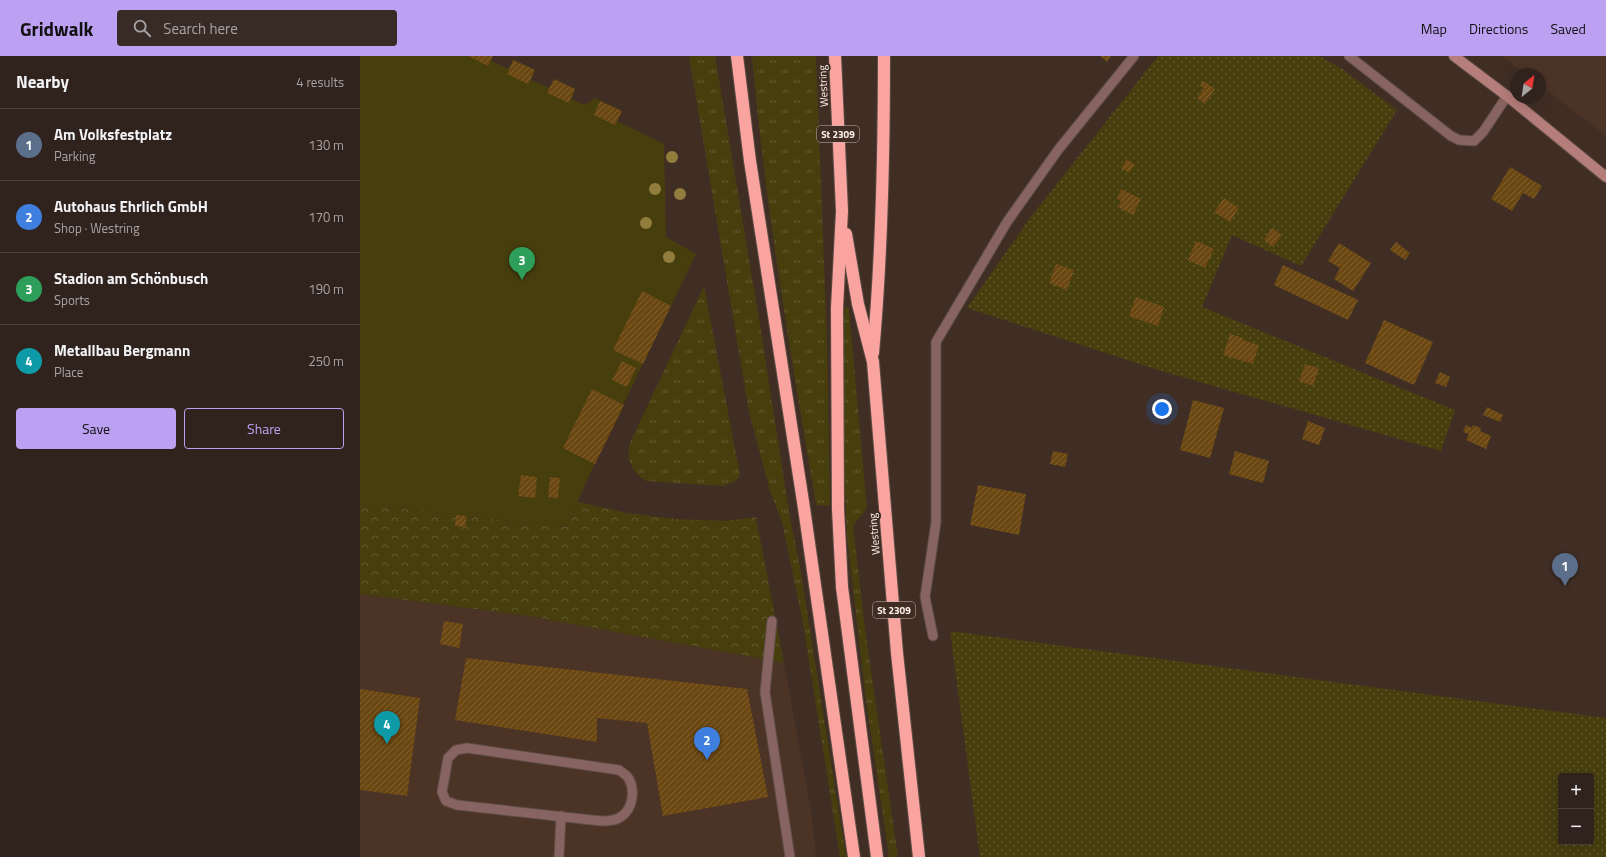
<!DOCTYPE html>
<html lang="en">
<head>
<meta charset="utf-8">
<style>
	body { margin:0; font-family:"Titillium Web",sans-serif; background:#382a25; color:#f1f3f6 }
	.controls { position:absolute; right:12px; bottom:12px; display:grid; overflow:hidden; border-radius:4px; box-shadow:0 4px 16px #0002 }
	.controls button { width:36px; height:36px; display:grid; place-items:center; padding:0; border:0; border-bottom:1px solid #4b3f3b; background:#30221c; color:#f1f3f6; font:20px sans-serif }
	.compass { position:absolute; left:1150px; top:12px; width:36px; height:36px; border-radius:50%; background:#30221c; box-shadow:0 4px 16px #0002; rotate:30deg }
	.you { position:absolute; left:802px; top:353px; width:14px; height:14px; margin:-10px; border:3px solid #fff; border-radius:50%; background:#1a73e8; box-shadow:0 0 0 6px #1a73e833 }
	.badge { display:grid; place-items:center; width:26px; height:26px; border-radius:50%; background:#bca0f2; color:#fff; font-size:13px; font-weight:700 }
	.pin { position:absolute; translate:-50% -33px; filter:drop-shadow(0 1px 2px #0008) }
	.pin::after { content:''; position:absolute; top:21px; width:14px; height:12px; background:inherit; clip-path:polygon(0 0,100% 0,50% 100%) }
	.list { margin:0; padding:0; list-style:none }
	h2 { display:flex; justify-content:space-between; align-items:center; height:52px; margin:0; padding:0 16px; font-size:17px }
	h2 small { font-size:13px; font-weight:400; color:#a8a4a3 }
	.list li { display:grid; grid-template-columns:26px 1fr auto; gap:12px; align-items:center; box-sizing:border-box; height:72px; padding:0 16px; border-top:1px solid #4b3f3b }
	.list b { display:block; font-size:15px; white-space:nowrap }
	.list p { margin:0; font-size:13px; white-space:nowrap; color:#a8a4a3 }
	.list em { font-size:13px; font-style:normal; color:#a8a4a3 }
	.actions { display:flex; gap:8px; padding:12px 16px }
	.actions a { flex:1; padding:9px 0; border:1px solid #bca0f2; border-radius:4px; text-align:center; font-size:14px; color:#bca0f2 }
	.actions .main { background:#bca0f2; color:#111 }
	.icon { flex:none; width:22px; height:22px; fill:none; stroke:currentColor; stroke-width:2; stroke-linecap:round; stroke-linejoin:round }
	.map { position:relative; flex:none; width:1246px; height:801px; overflow:hidden }
	header { display:flex; align-items:center; gap:24px; box-sizing:border-box; height:56px; padding:0 20px; background:#bca0f2; color:#111 }
	header strong { font-size:19px }
	nav { display:flex; gap:22px; margin-inline-start:auto; font-size:14px }
	.search { width:280px; height:36px; background:#382a25; display:flex; align-items:center; gap:10px; box-sizing:border-box; padding:0 14px; border-radius:4px; color:#a8a4a3; font-size:15px }
	main { display:flex }
	aside { flex:1; background:#30221c }
	.map>svg:first-child { display:block }
</style>
</head>
<body>
<header>
<strong>Gridwalk</strong>
<div class="search"><svg class="icon" aria-label="search" viewBox="0 0 24 24"><circle cx="10" cy="10" r="6"/><path d="M15 15l6 6"/></svg>Search here</div>
<nav><a>Map</a><a>Directions</a><a>Saved</a></nav>
</header>
<main>
<aside>
<h2>Nearby<small>4 results</small></h2>
<ul class="list">
<li><span class="badge" style="background:#5c6f8a">1</span><div><b>Am Volksfestplatz</b><p>Parking</p></div><em>130 m</em></li>
<li><span class="badge" style="background:#3f7fe0">2</span><div><b>Autohaus Ehrlich GmbH</b><p>Shop · Westring</p></div><em>170 m</em></li>
<li><span class="badge" style="background:#2e9e5b">3</span><div><b>Stadion am Schönbusch</b><p>Sports</p></div><em>190 m</em></li>
<li><span class="badge" style="background:#0f9aa8">4</span><div><b>Metallbau Bergmann</b><p>Place</p></div><em>250 m</em></li>
</ul>
<div class="actions"><a class="main">Save</a><a>Share</a></div>
</aside>
<div class="map">
<svg width="1246" height="801" viewBox="0 0 1246 801">
	<defs>
		<pattern id="grass-tufts" width="24" height="20" patternUnits="userSpaceOnUse"><rect width="24" height="20" fill="#473e0e"/><path d="M3 7l-1-3M5 7V3M7 7l1-3M15 17l-1-3M17 17v-4M19 17l1-3" fill="none" stroke="#635a31"/></pattern>
		<pattern id="forest-crowns" width="20" height="18" patternUnits="userSpaceOnUse"><rect width="20" height="18" fill="#473e0e"/><path d="M2 6a3 3 0 1 1 6 0M12 15a3 3 0 1 1 6 0" fill="none" stroke="#635a31"/></pattern>
		<pattern id="garden-dots" width="8" height="8" patternUnits="userSpaceOnUse"><rect width="8" height="8" fill="#473e0e"/><path d="M2 2h.1M6 6h.1" fill="none" stroke="#635a31" stroke-width="1.8" stroke-linecap="round"/></pattern>
		<pattern id="building-hatch" width="6" height="6" patternUnits="userSpaceOnUse"><rect width="6" height="6" fill="#6b4711"/><path d="M-1 1l2-2M0 6l6-6M5 7l2-2" fill="none" stroke="#816234"/></pattern>
	</defs>
	<rect width="100%" height="100%" fill="#402e25"/>
	<g fill="#4b3326">
		<path d="M 1142,0 L 1246,0 L 1246,80 L 1180,29 L 1180,18 L 1165,18 Z"/>
		<path d="M 0,538 L 169,560 L 424,607 L 452,760 L 456,801 L 0,801 Z"/>
	</g>
	<g fill="url(#grass-tufts)">
		<path d="M 329,0 L 355,0 L 400,269 L 430,462 L 440,511 L 486,801 L 480,801 L 443,567 L 422,466 L 410,435 L 389,356 Z"/>
		<path d="M 392,0 L 456,0 L 467,283 L 470,450 L 456,449 C 431,300 405,150 392,0 Z"/>
		<path d="M 344,230 L 380,419 L 376,425 L 363,430 L 286,425 C 272,415 267,407 269,389 Z"/>
		<path d="M 485,251 L 489,252 L 489,254 L 507,452 L 493,470 L 506,580 L 538,801 L 529,801 L 505,637 L 487,479 L 485,439 L 482,267 L 482,253 Z"/>
	</g>
	<path fill="url(#forest-crowns)" d="M 218,446 L 267,457 L 315,463 L 365,465 L 396,461 L 424,607 L 169,560 L 0,538 L 0,448 L 207,471 Z"/>
	<g fill="url(#garden-dots)" fill-rule="evenodd">
		<path d="M 798,0 L 959,0 L 982,13 L 1037,54 L 941,210 L 872,179 L 842,251 L 1095,354 L 1081,395 L 798,314 L 607,252 L 670,162 Z"/>
		<path d="M 590,575 L 1246,662 L 1246,801 L 620,801 ZM 1201,720 L 1231,720 L 1231,786 L 1201,786 Z"/>
	</g>
	<path fill="#473e0e" d="M 0,0 L 133,0 L 131,5 L 149,13 L 153,4 L 175,14 L 171,24 L 189,32 L 194,23 L 215,33 L 211,43 L 225,49 L 235,42 L 262,55 L 257,65 L 304,88 L 306,181 L 336,198 L 228,422 L 207,471 L 0,448 Z"/>
	<g fill="url(#building-hatch)">
		<path d="M 108,0 L 133,0 L 128,10 Z"/>
		<path d="M 740,0 L 751,0 L 747,6 Z"/>
		<path d="M 153,4 L 175,14 L 168,28 L 147,18 Z"/>
		<path d="M 194,23 L 215,33 L 209,47 L 187,37 Z"/>
		<path d="M 843,25 L 855,33 L 845,48 L 837,42 L 844,32 L 840,30 Z"/>
		<path d="M 240,45 L 262,55 L 255,69 L 234,59 Z"/>
		<path d="M 767,103 L 775,109 L 769,117 L 761,112 Z"/>
		<path d="M 1150,111 L 1182,130 L 1174,143 L 1163,137 L 1152,155 L 1131,143 Z"/>
		<path d="M 761,133 L 781,143 L 773,159 L 758,151 L 761,145 L 757,143 Z"/>
		<path d="M 864,142 L 879,152 L 870,166 L 854,156 Z"/>
		<path d="M 912,172 L 922,179 L 913,191 L 904,184 Z"/>
		<path d="M 836,185 L 854,193 L 845,212 L 828,204 Z"/>
		<path d="M 1036,186 L 1050,197 L 1045,204 L 1030,194 Z"/>
		<path d="M 979,187 L 1011,207 L 993,235 L 974,223 L 980,212 L 968,205 Z"/>
		<path d="M 696,208 L 714,214 L 707,234 L 689,227 Z"/>
		<path d="M 923,209 L 998,244 L 988,264 L 914,229 Z"/>
		<path d="M 282,235 L 311,250 L 283,308 L 253,294 Z"/>
		<path d="M 776,241 L 804,251 L 798,270 L 769,260 Z"/>
		<path d="M 1024,264 L 1073,286 L 1054,329 L 1005,307 Z"/>
		<path d="M 870,278 L 883,282 L 882,284 L 899,289 L 893,308 L 863,299 Z"/>
		<path d="M 262,305 L 276,312 L 267,331 L 252,324 Z"/>
		<path d="M 945,308 L 959,312 L 953,330 L 939,325 Z"/>
		<path d="M 1080,316 L 1090,321 L 1086,331 L 1075,327 Z"/>
		<path d="M 232,333 L 264,349 L 235,408 L 203,392 Z"/>
		<path d="M 833,344 L 864,352 L 850,402 L 820,394 Z"/>
		<path d="M 1127,351 L 1143,359 L 1140,366 L 1123,359 Z"/>
		<path d="M 948,365 L 965,372 L 959,389 L 942,383 Z"/>
		<path d="M 1106,369 L 1112,372 L 1113,369 L 1121,372 L 1120,375 L 1131,380 L 1126,393 L 1106,384 L 1109,378 L 1103,376 Z"/>
		<path d="M 693,395 L 708,398 L 705,411 L 690,408 Z"/>
		<path d="M 875,395 L 909,405 L 903,427 L 869,418 Z"/>
		<path d="M 161,419 L 177,421 L 175,442 L 158,440 Z"/>
		<path d="M 190,421 L 200,422 L 198,442 L 188,441 Z"/>
		<path d="M 618,429 L 666,438 L 659,479 L 610,469 Z"/>
		<path d="M 96,459 L 107,460 L 105,471 L 95,470 Z"/>
		<path d="M 84,565 L 103,568 L 99,592 L 80,588 Z"/>
		<path d="M 106,602 L 387,633 L 408,741 L 303,760 L 287,667 L 237,662 L 237,686 L 95,664 Z"/>
		<path d="M 0,633 L 60,642 L 47,740 L 0,734 Z"/>
	</g>
	<g fill="none" stroke-linecap="round" stroke-linejoin="round">
		<defs>
			<g id="lane">
				<path d="M 989,0 L 1091,80 L 1099,84 L 1114,85 L 1123,76 L 1147,40"/>
				<path d="M 412,565 L 405,636 L 430,801"/>
				<path d="M 573,580 L 565,541 L 576,466 L 576,286 L 647,166 L 698,94 L 774,0"/>
				<path d="M 107,692 L 259,714 C 263,717 267,719 269,723 C 275,734 273,752 262,760 C 256,765 248,765 241,765 L 97,749 L 86,745 L 82,736 L 88,702 L 96,694 Z"/>
				<path d="M 199,801 L 201,760"/>
			</g>
			<path id="secondary" d="M 1094,0 L 1147,40 L 1246,121"/>
			<g id="highway">
				<path d="M 377,0 L 390,105 L 444,452 L 494,801"/>
				<path d="M 475,0 L 482,155 L 477,252 L 478,453 L 482,531 L 517,801"/>
				<path d="M 486,178 L 498,248 L 513,306 L 537,597 L 559,801"/>
				<path d="M 513,297 C 522,198 524,99 524,0"/>
			</g>
		</defs>
		<use href="#lane" stroke="#5e4d45" stroke-width="11"/>
		<use href="#secondary" stroke="#5e4d45" stroke-width="12"/>
		<use href="#highway" stroke="#5e4d45" stroke-width="14"/>
		<use href="#lane" stroke="#876361" stroke-width="9"/>
		<use href="#secondary" stroke="#b67e7a" stroke-width="10"/>
		<use href="#highway" stroke="#faa49f" stroke-width="12"/>
	</g>
	<g fill="#927e3c">
		<circle cx="312" cy="101" r="6"/>
		<circle cx="295" cy="133" r="6"/>
		<circle cx="320" cy="138" r="6"/>
		<circle cx="286" cy="167" r="6"/>
		<circle cx="309" cy="201" r="6"/>
	</g>
	<g text-anchor="middle" stroke-width="4" stroke-linejoin="round" paint-order="stroke">
		<g fill="#402e25" stroke="#c5b7b0" stroke-width="1">
			<rect x="457" y="70" width="42" height="16" rx="3"/>
			<rect x="513" y="546" width="42" height="16" rx="3"/>
		</g>
		<g font-size="10" font-weight="bold" fill="#fef2ec">
			<text x="478" y="82">St 2309</text>
			<text x="534" y="558">St 2309</text>
		</g>
		<g font-size="11" fill="#fef2ec" stroke="#402e25">
			<text transform="translate(463 30) rotate(-93)" y="4">Westring</text>
			<text transform="translate(514 478) rotate(-95)" y="4">Westring</text>
		</g>
	</g>
</svg>
<div class="controls">
<button>+</button>
<button>−</button>
</div>
<svg class="compass" viewBox="-18 -18 36 36"><path d="M0-13l5 13h-10z" fill="#e53935"/><path d="M0 13l5-13h-10z" fill="#a8a4a3"/></svg>
<div class="you"></div>
<div class="pin badge" style="left:1205px;top:530px;background:#5c6f8a">1</div>
<div class="pin badge" style="left:347px;top:704px;background:#3f7fe0">2</div>
<div class="pin badge" style="left:162px;top:224px;background:#2e9e5b">3</div>
<div class="pin badge" style="left:27px;top:688px;background:#0f9aa8">4</div>
</div>
</main>
</body>
</html>
